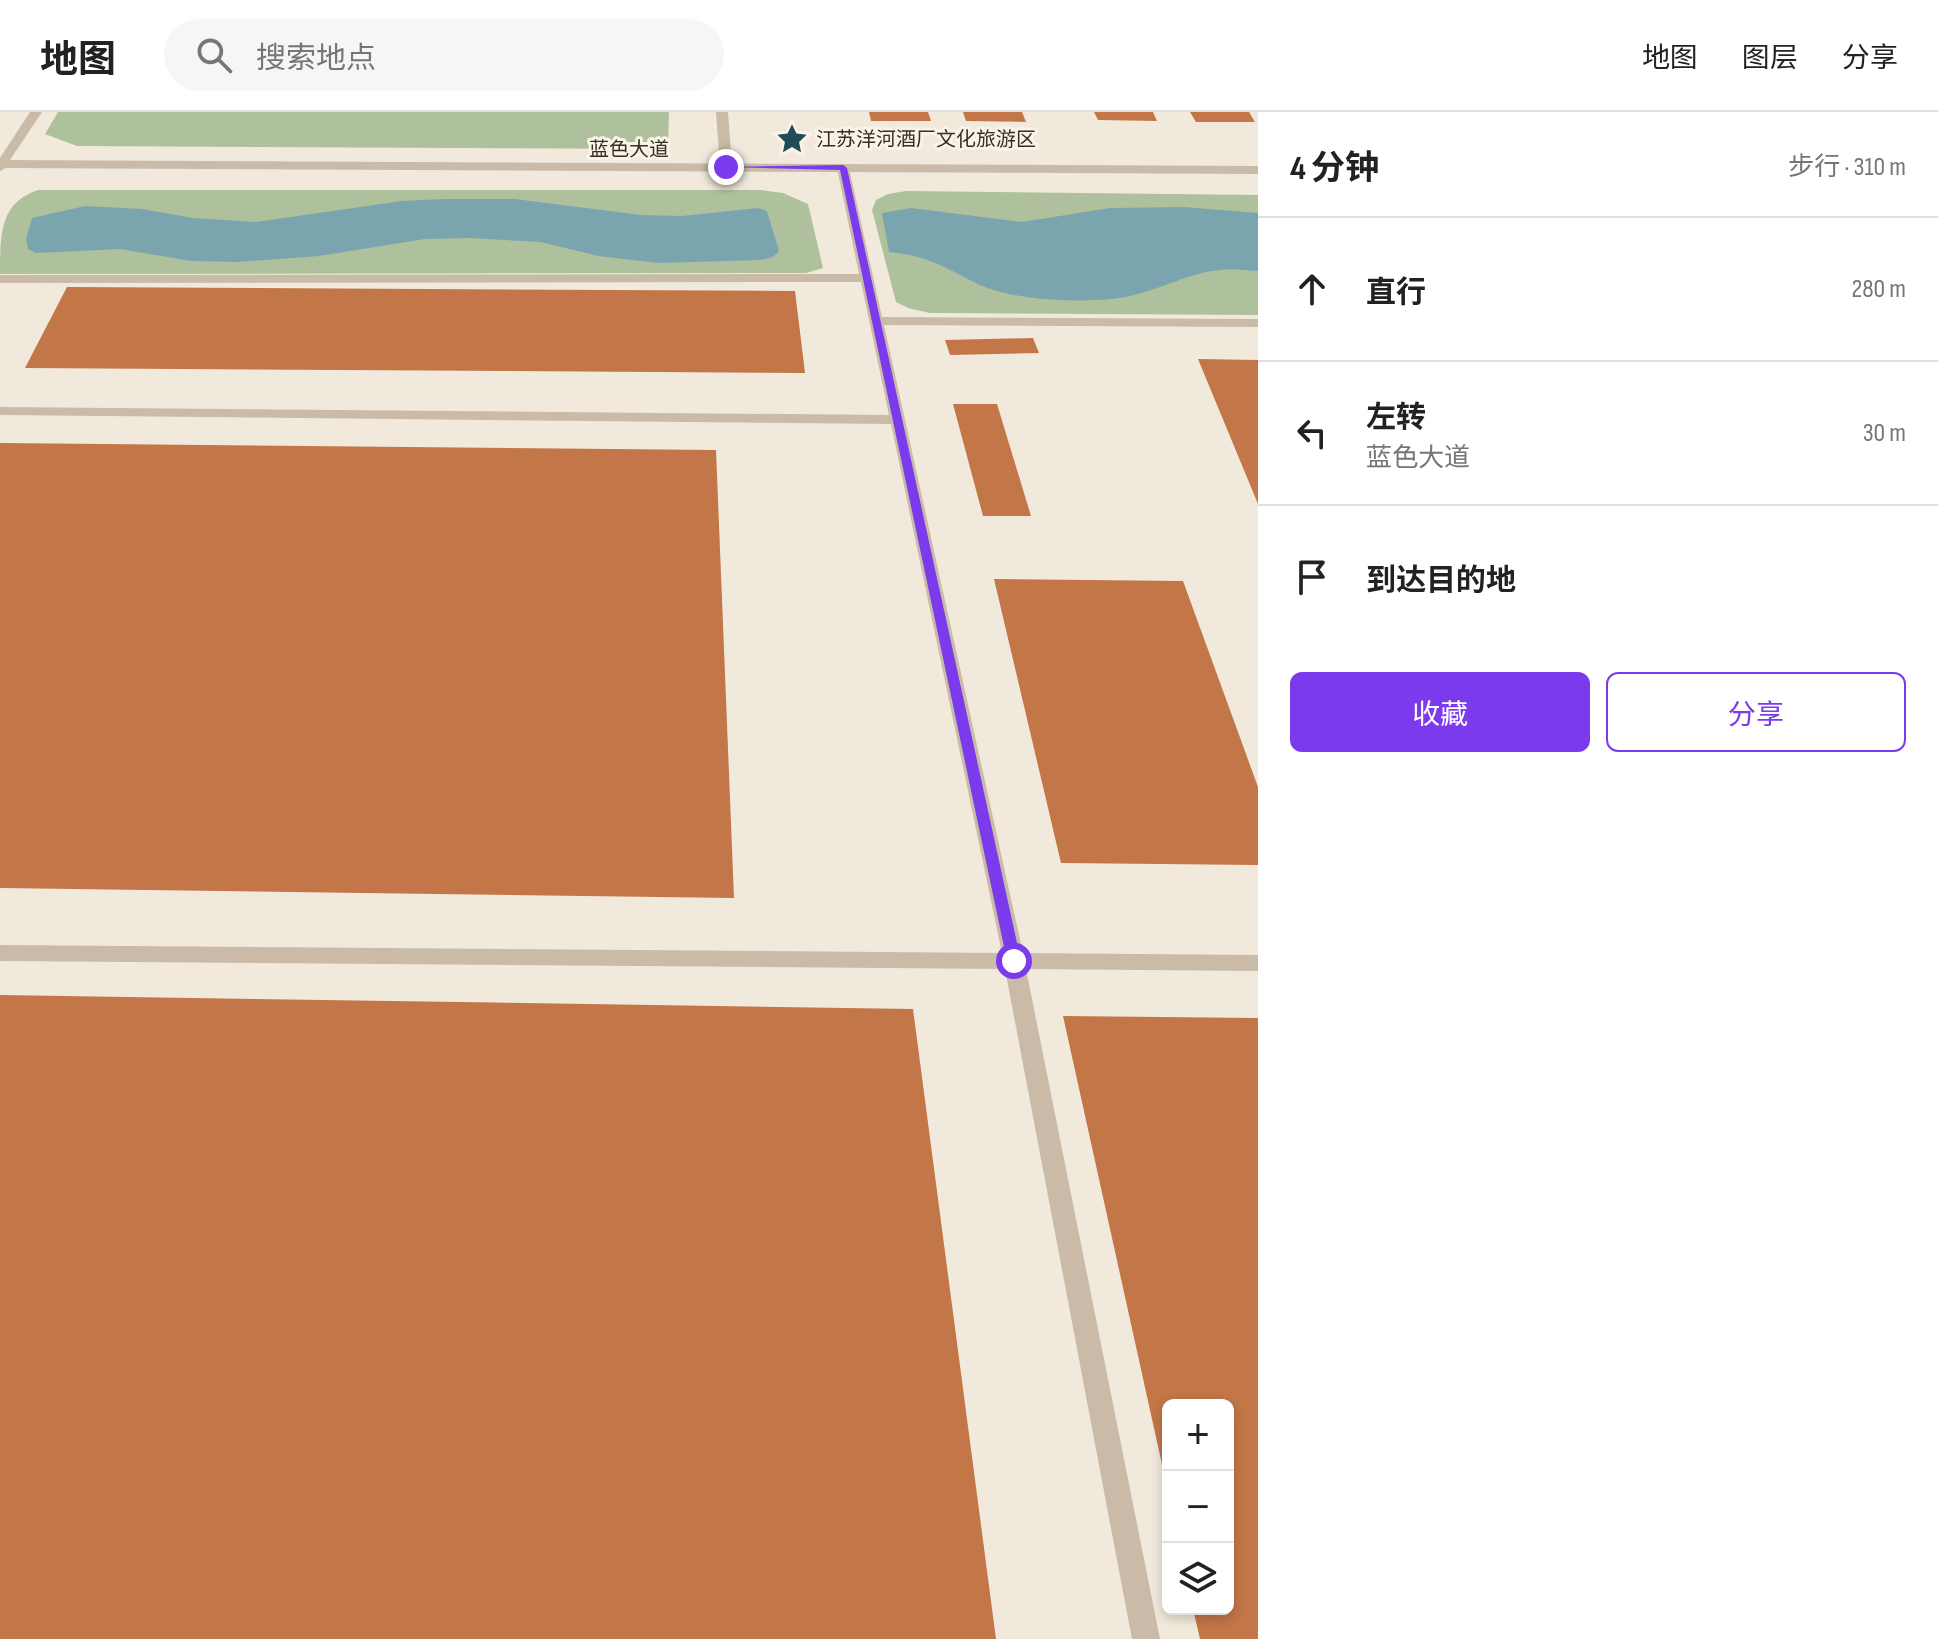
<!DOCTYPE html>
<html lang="zh">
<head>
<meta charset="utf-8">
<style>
	body { margin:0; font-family:"Sofia Sans Condensed","Noto Sans SC",sans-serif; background:#f6f6f6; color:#222 }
	.controls { position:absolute; right:24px; bottom:24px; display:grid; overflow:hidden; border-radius:12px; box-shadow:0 4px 12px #0003 }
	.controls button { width:72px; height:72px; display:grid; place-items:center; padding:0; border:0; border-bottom:2px solid #e0e0e0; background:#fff; color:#222; font:40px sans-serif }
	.stop { position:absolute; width:24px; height:24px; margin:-18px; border:6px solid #7c3aed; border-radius:50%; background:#fff }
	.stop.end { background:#7c3aed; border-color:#fff; box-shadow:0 2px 8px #0008 }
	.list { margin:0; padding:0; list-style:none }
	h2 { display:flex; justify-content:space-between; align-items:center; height:104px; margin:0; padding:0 32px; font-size:34px }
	h2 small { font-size:26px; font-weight:400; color:#767676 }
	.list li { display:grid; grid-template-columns:52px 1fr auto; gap:24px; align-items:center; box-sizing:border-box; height:144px; padding:0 32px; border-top:2px solid #e0e0e0 }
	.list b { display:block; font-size:30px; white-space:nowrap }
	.list p { margin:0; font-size:26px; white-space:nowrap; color:#767676 }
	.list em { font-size:26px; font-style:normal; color:#767676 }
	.actions { display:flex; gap:16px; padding:24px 32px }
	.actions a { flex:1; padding:18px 0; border:2px solid #7c3aed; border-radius:12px; text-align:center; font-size:28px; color:#7c3aed }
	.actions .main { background:#7c3aed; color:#fff }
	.icon { flex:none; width:44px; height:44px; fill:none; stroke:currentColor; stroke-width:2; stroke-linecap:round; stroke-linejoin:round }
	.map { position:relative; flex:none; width:1258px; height:1527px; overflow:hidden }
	header { display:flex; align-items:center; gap:48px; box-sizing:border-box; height:112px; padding:0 40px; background:#fff; border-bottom:2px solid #e0e0e0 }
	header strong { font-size:38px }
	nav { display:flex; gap:44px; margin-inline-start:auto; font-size:28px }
	.search { width:560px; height:72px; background:#f6f6f6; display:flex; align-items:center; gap:20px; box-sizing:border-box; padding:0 28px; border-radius:44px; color:#767676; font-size:30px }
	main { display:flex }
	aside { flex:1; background:#fff }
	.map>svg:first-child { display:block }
</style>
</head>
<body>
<header>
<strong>地图</strong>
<div class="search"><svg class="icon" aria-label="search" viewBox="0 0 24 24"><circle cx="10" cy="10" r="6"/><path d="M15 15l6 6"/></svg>搜索地点</div>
<nav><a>地图</a><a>图层</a><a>分享</a></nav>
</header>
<main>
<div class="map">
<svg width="1258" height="1527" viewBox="0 0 1258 1527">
	<rect width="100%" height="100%" fill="#f1eadc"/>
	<g fill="#afc09c">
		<path d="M 58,0 L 669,0 L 668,37 L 77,34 L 45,22 Z"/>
		<path d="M 38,78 L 760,78 L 783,81 L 808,92 L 823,156 L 806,161 L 0,162 C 0,121 0,91 38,78 Z"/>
		<path d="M 906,79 L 1258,83 L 1258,203 L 930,201 L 908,196 L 896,190 L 872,98 L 876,88 L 888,82 Z"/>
	</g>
	<g fill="#7ba5ae">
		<path d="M 444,87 L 515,87 L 641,103 L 682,104 L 758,96 L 767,99 L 779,139 L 773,145 L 761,148 L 659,151 L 598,144 L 541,130 L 470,126 L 425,127 L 319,144 L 236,150 L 191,149 L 120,137 L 36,141 L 28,137 L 26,127 L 32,106 L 85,94 L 142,97 L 193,106 L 256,110 L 402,89 Z"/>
		<path d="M 1184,95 L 1258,101 L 1258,159 C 1204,153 1192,165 1145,180 C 1116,189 1088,189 1059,188 C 1034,187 1004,183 980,173 C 945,156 930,144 889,140 L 882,101 L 911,96 L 1022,110 L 1110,96 Z"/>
	</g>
	<g fill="#c37648">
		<path d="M 869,0 L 928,0 L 931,9 L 871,9 Z"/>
		<path d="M 963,0 L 1022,0 L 1026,10 L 966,9 Z"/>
		<path d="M 1094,0 L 1153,0 L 1157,9 L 1098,8 Z"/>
		<path d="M 1190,0 L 1249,0 L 1255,10 L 1196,10 Z"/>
		<path d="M 67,175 L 795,179 L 805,261 L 25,256 Z"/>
		<path d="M 1033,226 L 1039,241 L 950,243 L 945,228 Z"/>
		<path d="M 1198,247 L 1258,248 L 1258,392 Z"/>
		<path d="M 953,292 L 997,292 L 1031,404 L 983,404 Z"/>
		<path d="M 0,331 L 716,338 L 734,786 L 0,776 Z"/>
		<path d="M 994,467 L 1183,469 L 1258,675 L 1258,753 L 1061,751 Z"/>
		<path d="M 0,883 L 913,897 L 996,1527 L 0,1527 Z"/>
		<path d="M 1063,904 L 1258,906 L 1258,1527 L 1200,1527 L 1193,1497 L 1228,1497 L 1228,1293 L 1168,1293 L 1167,1375 Z"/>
	</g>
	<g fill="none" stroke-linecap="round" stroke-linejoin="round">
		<g fill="#c9bba8" fill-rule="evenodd">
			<path d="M 30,0 L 42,0 L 4,57 L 0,59 L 0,46 Z"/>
			<path d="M 716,0 L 728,0 L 732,55 L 726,59 L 720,55 Z"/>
			<path d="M 843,52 L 849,56 L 882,205 L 1258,207 L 1258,215 L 884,213 L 1023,841 L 1258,843 L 1258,859 L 1026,857 L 1160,1527 L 1132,1527 L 1005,857 L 0,849 L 0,833 L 1002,841 L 891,312 L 0,303 L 0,295 L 889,303 L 861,170 L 0,171 L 0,163 L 859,162 L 837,56 Z"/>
		</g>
		<path fill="#c9bba8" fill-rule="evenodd" d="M 0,48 L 1258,54 L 1258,62 L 0,56 Z"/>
	</g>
	<path fill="#7c3aed" d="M 843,53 L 847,56 L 1021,849 L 1014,854 L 1007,849 L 840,58 L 722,55 Z"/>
	<defs>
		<symbol id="sight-bare" viewBox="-9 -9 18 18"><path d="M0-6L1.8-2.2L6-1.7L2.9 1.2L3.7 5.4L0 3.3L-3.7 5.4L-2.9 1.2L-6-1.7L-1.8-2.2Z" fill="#1f4c57" stroke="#f9f3e8" stroke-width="2.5" paint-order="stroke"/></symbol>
	</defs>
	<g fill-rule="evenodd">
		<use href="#sight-bare" x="770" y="5" width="44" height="44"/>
	</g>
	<g text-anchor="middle" stroke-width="6" stroke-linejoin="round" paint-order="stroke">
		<g font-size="20" fill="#362e28" stroke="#f9f3e8" text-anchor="start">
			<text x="816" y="34">江苏洋河酒厂文化旅游区</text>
		</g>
		<g font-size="20" fill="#362e28" stroke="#f9f3e8">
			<text x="629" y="44">蓝色大道</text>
		</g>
	</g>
</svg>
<div class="controls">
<button>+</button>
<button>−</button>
<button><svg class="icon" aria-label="layers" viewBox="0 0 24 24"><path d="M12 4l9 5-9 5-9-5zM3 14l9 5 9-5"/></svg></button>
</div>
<div class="stop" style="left:1014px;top:849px"></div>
<div class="stop end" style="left:726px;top:55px"></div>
</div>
<aside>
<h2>4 分钟<small>步行 · 310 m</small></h2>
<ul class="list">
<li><svg class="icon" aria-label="ahead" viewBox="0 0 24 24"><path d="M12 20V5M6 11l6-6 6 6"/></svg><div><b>直行</b></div><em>280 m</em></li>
<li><svg class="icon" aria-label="left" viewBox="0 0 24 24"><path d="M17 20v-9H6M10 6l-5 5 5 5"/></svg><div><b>左转</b><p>蓝色大道</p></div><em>30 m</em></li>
<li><svg class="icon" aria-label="arrive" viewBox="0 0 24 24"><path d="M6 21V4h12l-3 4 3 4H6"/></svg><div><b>到达目的地</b></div></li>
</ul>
<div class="actions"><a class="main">收藏</a><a>分享</a></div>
</aside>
</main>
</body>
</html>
